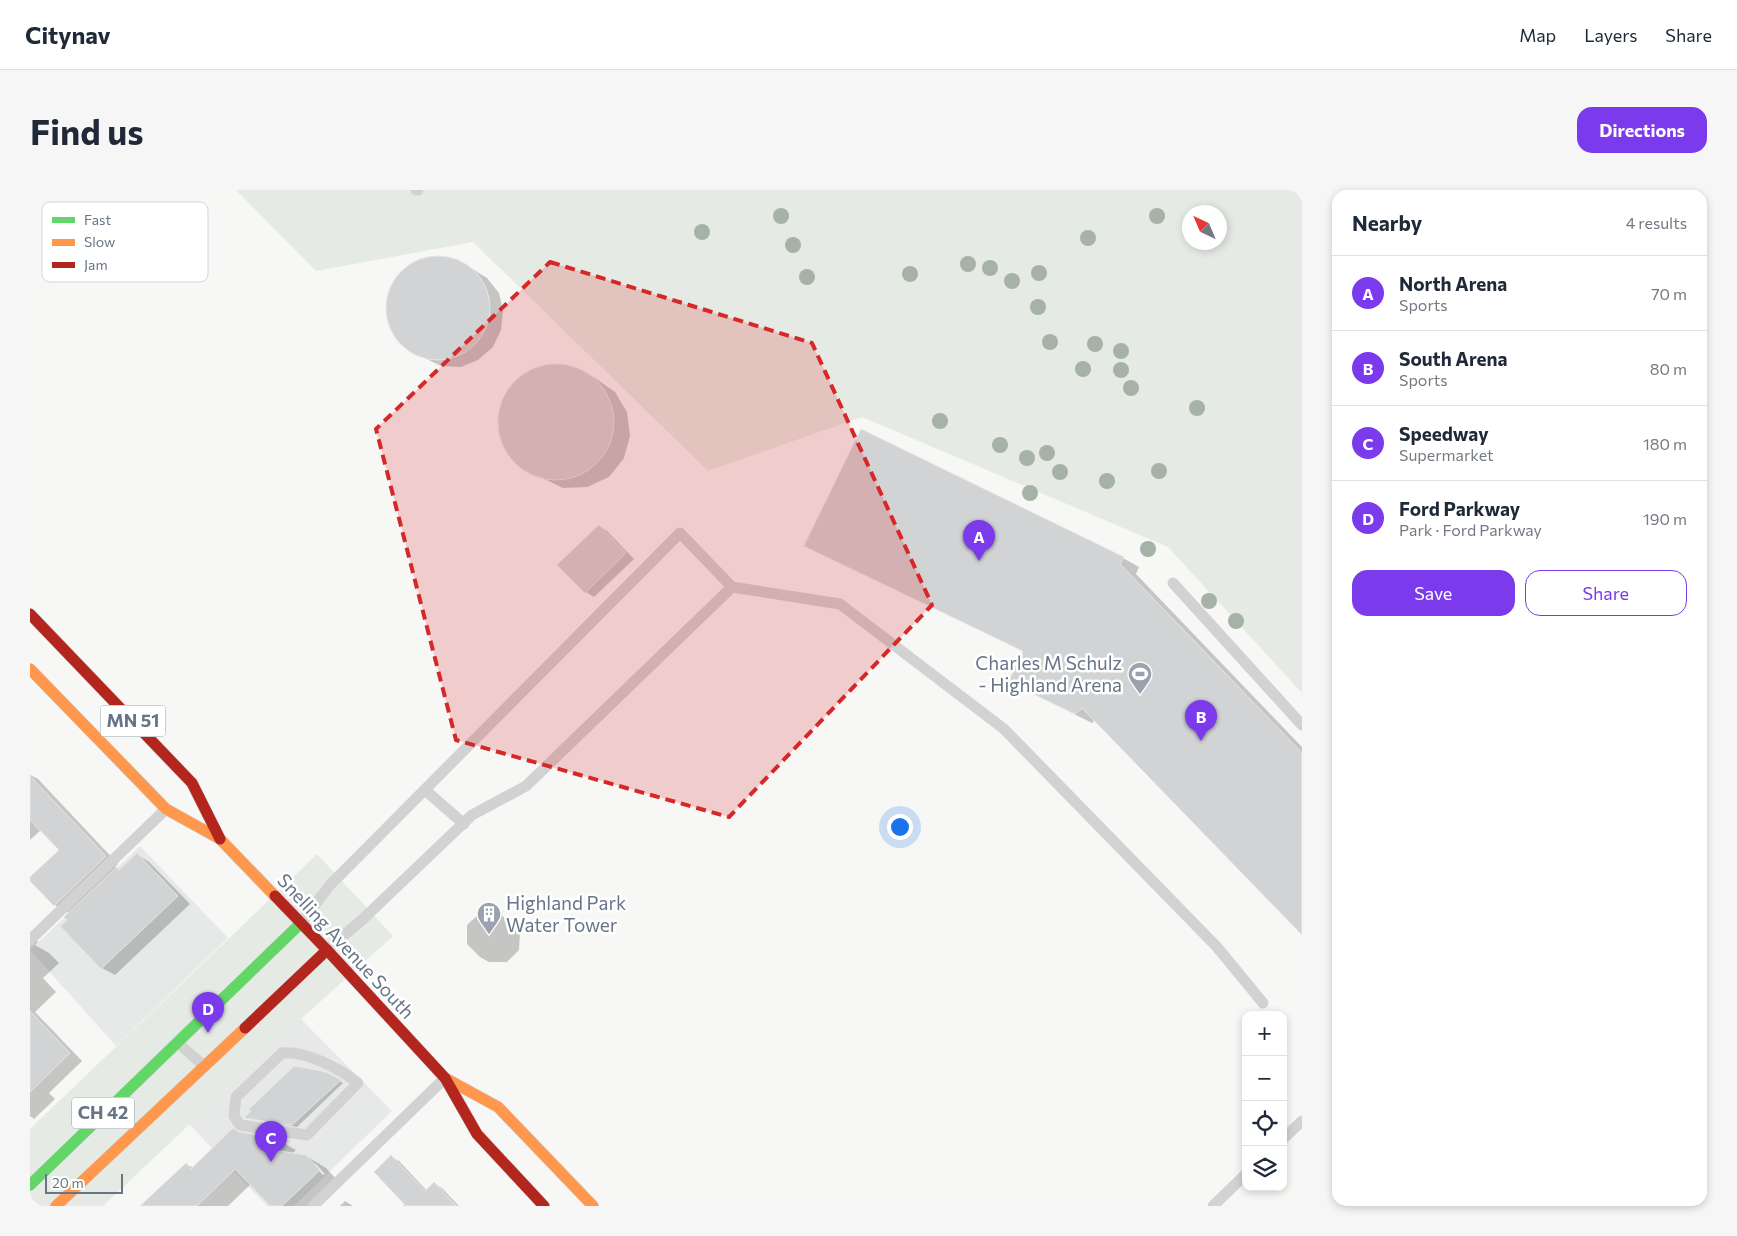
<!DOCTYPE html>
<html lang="en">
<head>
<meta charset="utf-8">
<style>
	body { margin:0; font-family:Commissioner,sans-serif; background:#f6f6f7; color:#1f2937 }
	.controls { position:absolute; right:15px; bottom:15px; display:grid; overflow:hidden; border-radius:10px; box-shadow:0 2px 8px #0003 }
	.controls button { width:45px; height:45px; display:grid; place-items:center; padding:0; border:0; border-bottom:1px solid #e0e1e3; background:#fff; color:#1f2937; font:25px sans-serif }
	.compass { position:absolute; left:1152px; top:15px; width:45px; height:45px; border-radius:50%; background:#fff; box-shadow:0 2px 8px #0003; rotate:316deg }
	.scale { position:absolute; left:15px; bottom:12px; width:78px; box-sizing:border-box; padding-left:5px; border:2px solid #677587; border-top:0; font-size:14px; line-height:18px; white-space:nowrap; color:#677587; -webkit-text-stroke:4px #fff; paint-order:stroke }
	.you { position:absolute; left:869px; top:636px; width:18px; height:18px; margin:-12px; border:4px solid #fff; border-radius:50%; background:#1a73e8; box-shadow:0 0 0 8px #1a73e833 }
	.badge { display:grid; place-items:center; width:32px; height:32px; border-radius:50%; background:#7c3aed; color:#fff; font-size:16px; font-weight:700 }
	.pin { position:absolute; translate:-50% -41px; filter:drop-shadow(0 1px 2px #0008) }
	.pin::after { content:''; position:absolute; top:26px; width:18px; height:15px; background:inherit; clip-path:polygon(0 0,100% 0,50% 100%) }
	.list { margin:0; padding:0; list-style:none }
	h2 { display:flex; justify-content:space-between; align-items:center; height:65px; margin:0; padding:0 20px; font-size:21px }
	h2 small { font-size:16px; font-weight:400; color:#747a83 }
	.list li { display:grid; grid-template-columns:32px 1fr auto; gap:15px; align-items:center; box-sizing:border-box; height:75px; padding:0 20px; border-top:1px solid #e0e1e3 }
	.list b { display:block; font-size:19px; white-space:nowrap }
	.list p { margin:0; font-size:16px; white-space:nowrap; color:#747a83 }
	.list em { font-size:16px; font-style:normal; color:#747a83 }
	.actions { display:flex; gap:10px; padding:15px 20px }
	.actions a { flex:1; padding:11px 0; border:1px solid #7c3aed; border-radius:15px; text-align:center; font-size:18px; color:#7c3aed }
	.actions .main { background:#7c3aed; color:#fff }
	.icon { flex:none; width:28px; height:28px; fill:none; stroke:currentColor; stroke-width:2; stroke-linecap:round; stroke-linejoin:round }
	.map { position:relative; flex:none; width:1272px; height:1016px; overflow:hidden; border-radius:15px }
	header { display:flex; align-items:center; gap:30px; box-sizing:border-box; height:70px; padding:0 25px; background:#fff; border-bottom:1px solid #e0e1e3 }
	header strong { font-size:24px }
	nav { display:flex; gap:28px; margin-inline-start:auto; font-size:18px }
	.intro { display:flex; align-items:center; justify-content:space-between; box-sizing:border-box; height:120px; padding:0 30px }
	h1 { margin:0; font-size:35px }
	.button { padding:12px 22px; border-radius:15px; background:#7c3aed; color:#fff; font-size:18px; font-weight:700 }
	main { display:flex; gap:30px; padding:0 30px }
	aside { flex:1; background:#fff; border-radius:15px; box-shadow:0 2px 8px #0003 }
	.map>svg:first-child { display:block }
</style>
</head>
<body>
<header>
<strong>Citynav</strong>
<nav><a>Map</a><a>Layers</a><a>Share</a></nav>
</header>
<div class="intro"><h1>Find us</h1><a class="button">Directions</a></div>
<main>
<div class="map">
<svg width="1272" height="1016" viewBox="0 0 1272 1016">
	<rect width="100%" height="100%" fill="#f7f7f6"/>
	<g fill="#e7e9e9">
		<path d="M 110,656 L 198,748 L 86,856 L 0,760 Z"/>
		<path d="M 271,829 L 362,921 L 264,1016 L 237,1016 L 159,934 Z"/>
	</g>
	<g fill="#e6eae4" fill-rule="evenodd">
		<path d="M 206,0 L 1272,0 L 1272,503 L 1138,357 L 832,227 L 678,281 L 443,52 L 286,81 ZM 1160,22 L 1190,22 L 1190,52 L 1160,52 Z"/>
		<path d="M 287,664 L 363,746 L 271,829 L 73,1016 L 0,1016 L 0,939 Z"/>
	</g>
	<g fill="#0003" fill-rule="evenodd">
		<path d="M 409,66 L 428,70 L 457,88 L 469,103 L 473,121 L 471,140 L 463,157 L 448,170 L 431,177 L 411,176 L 380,161 L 367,148 L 358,131 L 357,112 L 362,94 L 374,79 L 390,69 Z"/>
		<path d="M 524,174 L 548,179 L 565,188 L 585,202 L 597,222 L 600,246 L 594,268 L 579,287 L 557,297 L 533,298 L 494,279 L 477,262 L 470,240 L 471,216 L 482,195 L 501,180 Z"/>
		<path d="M 569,336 L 577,341 L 604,369 L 564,407 L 556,402 L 529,375 Z"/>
		<path d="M 775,355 L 1093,368 L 1109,377 L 1106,384 L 1272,557 L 1272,744 L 1065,530 L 1062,533 L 980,492 L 994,462 Z"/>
		<path d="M 0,585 L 8,589 L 88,674 L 85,677 L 90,680 L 107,664 L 119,672 L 160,714 L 85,785 L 72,778 L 32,736 L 39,730 L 40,724 L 25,715 L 0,689 L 31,660 L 11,640 L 0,650 Z"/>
		<path d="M 450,723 L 469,724 L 477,729 L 490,742 L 489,760 L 477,772 L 459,772 L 450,767 L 437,754 L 437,735 Z"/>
		<path d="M 0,744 L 8,752 L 5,755 L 19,763 L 29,773 L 13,788 L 26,802 L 5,822 L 52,871 L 19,903 L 25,909 L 4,929 L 0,926 Z"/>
		<path d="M 296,883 L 313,893 L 267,937 L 216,927 Z"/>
		<path d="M 210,944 L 248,950 L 266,960 L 262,964 L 276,966 L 296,978 L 308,991 L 283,1016 L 242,1016 L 221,994 L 198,1016 L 112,1016 L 156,974 L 163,978 ZM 283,974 L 286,974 L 295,984 L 293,985 Z"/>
		<path d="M 361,967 L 369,971 L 397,1001 L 404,994 L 412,998 L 429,1016 L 373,1016 L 376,1014 Z"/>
		<path d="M 315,1011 L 323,1016 L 310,1016 Z"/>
	</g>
	<g fill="#d2d3d4" stroke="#e6e6e6">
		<circle cx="408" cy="118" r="52"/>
		<circle cx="526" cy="232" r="58"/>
		<path d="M 831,239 L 1094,367 L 1090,374 L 1272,563 L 1272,745 L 1052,518 L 1045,524 L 978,492 L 993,461 L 774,356 Z"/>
		<path d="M 569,335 L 596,363 L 555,403 L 527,375 Z"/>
		<path d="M 0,586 L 76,666 L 24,716 L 0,691 L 0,687 L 29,660 L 0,630 Z"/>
		<path d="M 107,663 L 148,706 L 71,779 L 30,736 L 37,730 L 34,727 L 87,677 L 89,680 Z"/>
		<path d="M 0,821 L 40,863 L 0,902 Z"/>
		<path d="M 264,876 L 296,882 L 311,890 L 262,935 L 214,928 L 221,921 L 218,920 Z"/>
		<path d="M 203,938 L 209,942 L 248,948 L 237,959 L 276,965 L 290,980 L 252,1016 L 240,1016 L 205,979 L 167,1016 L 110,1016 L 156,973 L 161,979 Z"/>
		<path d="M 361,965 L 395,1001 L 404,992 L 427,1016 L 376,1016 L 344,982 Z"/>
	</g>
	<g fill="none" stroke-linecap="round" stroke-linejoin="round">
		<defs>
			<path id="fast" d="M 0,995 L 271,733"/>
			<g id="slow">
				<path d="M 0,479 L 136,619 L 190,649 L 245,706"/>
				<path d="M 415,888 L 468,917 L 563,1016"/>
				<path d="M 26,1016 L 215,838"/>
			</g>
			<g id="jam">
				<path d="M 0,424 L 162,593 L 190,649"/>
				<path d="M 297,760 L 415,888 L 447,944 L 514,1016"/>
				<path d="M 215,838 L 297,760 L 245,706"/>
			</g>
		</defs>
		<use href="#fast" stroke="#d3d4d5" stroke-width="12"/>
		<use href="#slow" stroke="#d3d4d5" stroke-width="12"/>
		<use href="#jam" stroke="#d3d4d5" stroke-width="12"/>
		<g stroke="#d2d2d3" stroke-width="11">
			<path d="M 386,0 L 388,0"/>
			<path d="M 1143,393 L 1272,535"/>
			<path d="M 395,600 L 434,634"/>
			<path d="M 271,733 L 300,695 L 650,343 L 702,397 L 810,414 L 974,539 L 1187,757 L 1233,813"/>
			<path d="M 0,750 L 136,619"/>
			<path d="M 297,760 L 333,729 L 442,625 L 496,596 L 702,397"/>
			<path d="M 147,852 L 174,876"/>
			<path d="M 252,863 C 275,860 310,879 328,893 L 277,945 L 210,935 L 204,926 L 206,907 Z"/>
			<path d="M 1253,949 L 1272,931"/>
			<path d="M 283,1016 L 415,888"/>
			<path d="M 1183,1016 L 1216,984"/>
		</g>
		<use href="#fast" stroke="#63d668" stroke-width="11"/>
		<use href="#slow" stroke="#ff974d" stroke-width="11"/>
		<use href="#jam" stroke="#b3261e" stroke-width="11"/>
	</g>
	<g fill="#a6b2a5">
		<circle cx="751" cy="26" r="8"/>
		<circle cx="1127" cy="26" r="8"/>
		<circle cx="672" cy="42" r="8"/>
		<circle cx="1058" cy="48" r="8"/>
		<circle cx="763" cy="55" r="8"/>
		<circle cx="938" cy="74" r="8"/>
		<circle cx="960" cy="78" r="8"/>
		<circle cx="1009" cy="83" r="8"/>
		<circle cx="880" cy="84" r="8"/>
		<circle cx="777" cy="87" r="8"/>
		<circle cx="982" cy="91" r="8"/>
		<circle cx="1008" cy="117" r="8"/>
		<circle cx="1020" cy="152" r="8"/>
		<circle cx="1065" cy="154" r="8"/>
		<circle cx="1091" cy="161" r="8"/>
		<circle cx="1053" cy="179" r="8"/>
		<circle cx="1091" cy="180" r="8"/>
		<circle cx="1101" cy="198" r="8"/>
		<circle cx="1167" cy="218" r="8"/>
		<circle cx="910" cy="231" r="8"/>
		<circle cx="970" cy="255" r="8"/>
		<circle cx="1017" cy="263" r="8"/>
		<circle cx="997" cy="268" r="8"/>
		<circle cx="1129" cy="281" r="8"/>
		<circle cx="1030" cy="282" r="8"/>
		<circle cx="1077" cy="291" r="8"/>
		<circle cx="1000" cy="303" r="8"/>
		<circle cx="1118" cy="359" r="8"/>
		<circle cx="1179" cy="411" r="8"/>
		<circle cx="1206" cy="431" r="8"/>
	</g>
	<path fill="#d62828" fill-opacity="0.2" stroke="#d62828" stroke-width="4" stroke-dasharray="10 6" stroke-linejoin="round" d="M 520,72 L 782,153 L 902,415 L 699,627 L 426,550 L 346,239 Z"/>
	<defs>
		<symbol id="stadium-pin" viewBox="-11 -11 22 30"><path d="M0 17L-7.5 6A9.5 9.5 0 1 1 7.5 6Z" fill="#99a2ae" stroke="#fff"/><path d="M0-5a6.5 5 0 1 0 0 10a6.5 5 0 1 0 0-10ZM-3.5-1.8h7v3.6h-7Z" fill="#fff"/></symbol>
		<symbol id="building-pin" viewBox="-11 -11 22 30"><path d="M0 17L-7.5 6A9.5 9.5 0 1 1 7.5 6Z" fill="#99a2ae" stroke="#fff"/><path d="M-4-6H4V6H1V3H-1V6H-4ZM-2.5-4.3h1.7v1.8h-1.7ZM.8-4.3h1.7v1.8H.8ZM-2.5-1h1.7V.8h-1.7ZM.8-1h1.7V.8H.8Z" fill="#fff"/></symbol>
	</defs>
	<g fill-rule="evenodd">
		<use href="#stadium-pin" x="1096" y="470" width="28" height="38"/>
		<use href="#building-pin" x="445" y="710" width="28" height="38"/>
	</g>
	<g text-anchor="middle" stroke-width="5" stroke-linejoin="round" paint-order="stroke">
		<g fill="#fff" stroke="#959eab" stroke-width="1">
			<rect x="70.5" y="515.5" width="65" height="31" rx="4"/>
			<rect x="42" y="907.5" width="62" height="31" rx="4"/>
		</g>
		<g font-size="18" font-weight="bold" fill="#677587">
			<text x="103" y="537">MN 51</text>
			<text x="73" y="929">CH 42</text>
		</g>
		<g font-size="19" fill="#677587" stroke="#fff" text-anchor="end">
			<text x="1092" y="480">Charles M Schulz<tspan x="1092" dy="22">- Highland Arena</tspan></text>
			<text x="476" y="720" text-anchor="start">Highland Park<tspan x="476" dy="22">Water Tower</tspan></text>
		</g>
		<g font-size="19" fill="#677587" stroke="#fff">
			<text transform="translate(316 756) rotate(47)" y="7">Snelling Avenue South</text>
		</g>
	</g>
	<rect x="12" y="12" width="166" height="80" rx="8" fill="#fff" stroke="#d1d6db" stroke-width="1"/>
	<rect x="22" y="27" width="23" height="6" fill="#63d668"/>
	<rect x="22" y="49" width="23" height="7" fill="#ff974d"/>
	<rect x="22" y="72" width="23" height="6" fill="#b3261e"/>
	<g font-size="14" fill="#677587">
		<text x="54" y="35">Fast</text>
		<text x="54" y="57">Slow</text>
		<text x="54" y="80">Jam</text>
	</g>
</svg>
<div class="controls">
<button>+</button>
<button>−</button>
<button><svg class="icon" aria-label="locate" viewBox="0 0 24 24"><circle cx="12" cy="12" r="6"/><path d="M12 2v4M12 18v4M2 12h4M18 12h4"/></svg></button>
<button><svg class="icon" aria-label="layers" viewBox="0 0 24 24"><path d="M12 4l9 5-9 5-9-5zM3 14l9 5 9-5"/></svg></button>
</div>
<svg class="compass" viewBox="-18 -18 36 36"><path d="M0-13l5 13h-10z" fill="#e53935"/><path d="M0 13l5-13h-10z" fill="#747a83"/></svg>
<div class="scale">20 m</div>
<div class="you"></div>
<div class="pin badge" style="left:949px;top:371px">A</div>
<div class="pin badge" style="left:1171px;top:551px">B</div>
<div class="pin badge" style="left:241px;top:972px">C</div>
<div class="pin badge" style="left:178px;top:843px">D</div>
</div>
<aside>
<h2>Nearby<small>4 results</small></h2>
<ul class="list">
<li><span class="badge">A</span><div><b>North Arena</b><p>Sports</p></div><em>70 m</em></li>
<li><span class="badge">B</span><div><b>South Arena</b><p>Sports</p></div><em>80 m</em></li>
<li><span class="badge">C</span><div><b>Speedway</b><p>Supermarket</p></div><em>180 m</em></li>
<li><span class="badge">D</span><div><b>Ford Parkway</b><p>Park · Ford Parkway</p></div><em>190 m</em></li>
</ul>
<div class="actions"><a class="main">Save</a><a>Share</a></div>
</aside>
</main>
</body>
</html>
